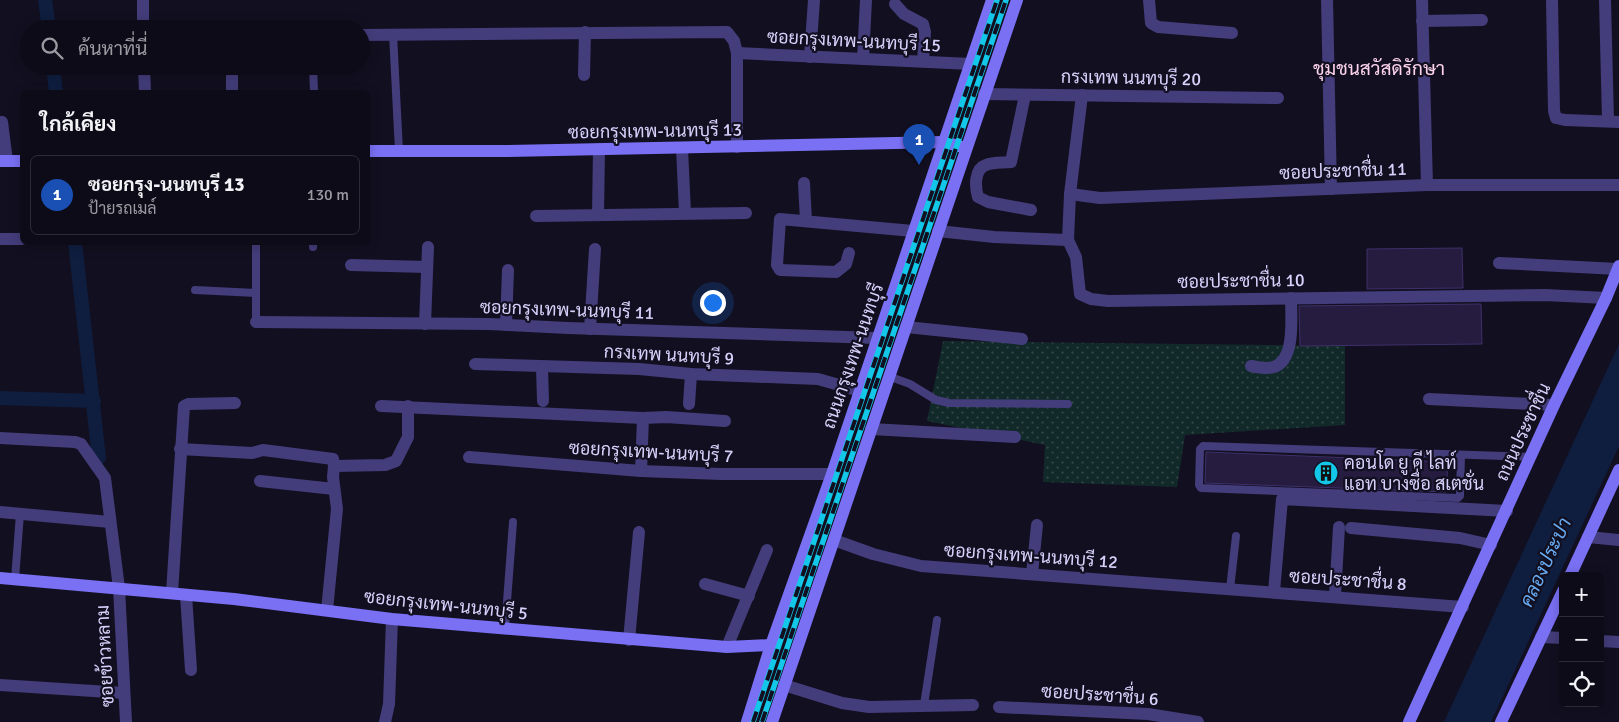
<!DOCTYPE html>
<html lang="th">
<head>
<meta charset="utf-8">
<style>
	body { margin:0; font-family:Signika,Sarabun,sans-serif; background:#171421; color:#f1f3f6 }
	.controls { position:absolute; right:15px; bottom:15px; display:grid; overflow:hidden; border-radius:8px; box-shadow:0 2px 12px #0003 }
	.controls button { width:45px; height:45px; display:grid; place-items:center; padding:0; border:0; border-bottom:1px solid #2e2b37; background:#0e0b18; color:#f1f3f6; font:25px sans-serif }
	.you { position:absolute; left:712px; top:302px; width:18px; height:18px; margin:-12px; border:4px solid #fff; border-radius:50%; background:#1a73e8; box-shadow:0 0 0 8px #1a73e833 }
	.badge { display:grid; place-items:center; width:32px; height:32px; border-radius:50%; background:#db2777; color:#fff; font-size:16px; font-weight:700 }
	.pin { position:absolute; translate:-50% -41px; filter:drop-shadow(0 1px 2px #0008) }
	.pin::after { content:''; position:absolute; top:26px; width:18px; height:15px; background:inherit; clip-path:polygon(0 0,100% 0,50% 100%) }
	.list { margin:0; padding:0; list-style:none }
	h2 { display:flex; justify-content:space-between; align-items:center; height:65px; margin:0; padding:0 20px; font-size:21px }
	h2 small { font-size:16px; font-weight:400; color:#9b9ba2 }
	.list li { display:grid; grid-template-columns:32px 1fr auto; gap:15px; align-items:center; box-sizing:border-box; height:80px; margin:0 10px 10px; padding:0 10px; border:1px solid #2e2b37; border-radius:8px }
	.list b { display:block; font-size:19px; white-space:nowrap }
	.list p { margin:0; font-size:16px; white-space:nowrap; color:#9b9ba2 }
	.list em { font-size:16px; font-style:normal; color:#9b9ba2 }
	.icon { flex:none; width:28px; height:28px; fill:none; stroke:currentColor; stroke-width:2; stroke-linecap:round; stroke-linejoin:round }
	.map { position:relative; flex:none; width:1619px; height:722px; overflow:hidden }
	.search { position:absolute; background:#0e0b18; box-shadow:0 2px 12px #0003; left:20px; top:20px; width:350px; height:55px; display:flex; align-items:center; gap:12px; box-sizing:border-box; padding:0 18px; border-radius:28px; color:#9b9ba2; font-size:19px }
	.panel { position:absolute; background:#0e0b18; box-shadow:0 2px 12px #0003; left:20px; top:90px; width:350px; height:155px; border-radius:8px }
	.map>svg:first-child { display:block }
</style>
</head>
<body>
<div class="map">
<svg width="1619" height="722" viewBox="0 0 1619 722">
	<defs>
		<pattern id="grass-dots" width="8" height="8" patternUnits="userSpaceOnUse" patternTransform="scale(1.25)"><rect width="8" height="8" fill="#122929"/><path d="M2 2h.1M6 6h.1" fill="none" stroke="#344749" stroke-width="1.8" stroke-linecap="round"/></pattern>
	</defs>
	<rect width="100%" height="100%" fill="#120f20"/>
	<path fill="url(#grass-dots)" d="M 943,341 L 1345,346 L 1345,425 L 1185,435 L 1177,487 L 1043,482 L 1045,445 L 927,421 Z"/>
	<path fill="#0f1e3f" d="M 1619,344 L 1619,446 L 1491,722 L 1444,722 Z"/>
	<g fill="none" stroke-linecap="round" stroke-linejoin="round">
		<g stroke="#0f1e3f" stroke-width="14">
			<path d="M 45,0 L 49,29"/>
			<path d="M 53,66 L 56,92"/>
			<path d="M 75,242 L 99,458"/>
			<path d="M 0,398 L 94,401"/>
		</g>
	</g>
	<g fill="#251c3f" stroke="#3e306a">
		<path d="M 1462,248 L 1463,288 L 1367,289 L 1367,249 Z"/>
		<path d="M 1481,304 L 1482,344 L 1300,346 L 1299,306 Z"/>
		<path d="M 1206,452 L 1448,462 L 1446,492 L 1205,483 Z"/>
	</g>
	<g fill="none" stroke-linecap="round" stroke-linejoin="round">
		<g stroke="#433d7b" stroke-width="8">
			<path d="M 393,34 L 399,151"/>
			<path d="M 313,66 L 314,92"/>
			<path d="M 313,242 L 313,247"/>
			<path d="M 195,290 L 256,293"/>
			<path d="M 256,322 L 256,242"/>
			<path d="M 888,376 L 910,384 L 936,400 L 949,403 L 1068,404"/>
			<path d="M 1461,455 L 1460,496 L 1458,498 L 1201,488 L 1199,485 L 1200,449 L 1203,446 L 1531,457"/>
			<path d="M 15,579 L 20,514"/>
			<path d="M 1230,589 L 1236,536"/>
			<path d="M 505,628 L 513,522"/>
			<path d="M 924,705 L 937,620"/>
		</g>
		<g stroke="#433d7b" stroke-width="12">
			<path d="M 1149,0 L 1151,23 L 1158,27 L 1232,33"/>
			<path d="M 1327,0 L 1331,189"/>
			<path d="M 1422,0 L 1427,185"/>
			<path d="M 1552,0 L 1554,111 L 1556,118 L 1565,120 L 1619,122"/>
			<path d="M 1605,0 L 1608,121"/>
			<path d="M 895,4 L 904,14 L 923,24 L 925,32 L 923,61"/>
			<path d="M 1422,21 L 1482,20"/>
			<path d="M 143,29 L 143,0"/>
			<path d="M 361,35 L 727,32 L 734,41 L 737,53 L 737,147"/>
			<path d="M 737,53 L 971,64"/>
			<path d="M 810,57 L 814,0"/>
			<path d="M 863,59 L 866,0"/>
			<path d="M 144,66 L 145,92"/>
			<path d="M 232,66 L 232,92"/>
			<path d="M 584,75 L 585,32"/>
			<path d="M 984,94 L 1278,98"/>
			<path d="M 1025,95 L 1011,162 C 1004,163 993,162 986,165 C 974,169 975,187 978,197 L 988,202 L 1031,210"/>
			<path d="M 1082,95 L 1070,194 L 1068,240 L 1076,257 L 1080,294 L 1091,299 L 1108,301 L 1545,295 L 1606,298"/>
			<path d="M 2,122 L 7,161"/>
			<path d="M 682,148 L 685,213"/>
			<path d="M 804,183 L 806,221"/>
			<path d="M 1070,194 L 1100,198 L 1427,185 L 1619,185"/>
			<path d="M 598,215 L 599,149"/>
			<path d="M 536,216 L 746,213"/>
			<path d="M 938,231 L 994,237 L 1068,240"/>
			<path d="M 0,239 L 22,239"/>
			<path d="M 849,253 L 846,264 L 836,272 L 780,270 L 777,265 L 780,219 L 913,231"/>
			<path d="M 1499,263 L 1618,269"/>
			<path d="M 351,265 L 427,267"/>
			<path d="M 256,322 L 489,324 L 568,328 L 877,338"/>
			<path d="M 425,324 L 428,247"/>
			<path d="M 506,325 L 508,270"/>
			<path d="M 906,327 L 1022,339"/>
			<path d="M 590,329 L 595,249"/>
			<path d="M 475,364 L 639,369 L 691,374 L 818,379 L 860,391"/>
			<path d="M 1251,366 C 1256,367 1262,368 1267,368 C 1297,368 1291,318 1291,298"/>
			<path d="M 542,367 L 543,401"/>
			<path d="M 1429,399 L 1554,405"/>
			<path d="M 689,404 L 691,374"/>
			<path d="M 381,406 L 643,418 L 666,417 L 725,421"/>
			<path d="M 871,429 L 1015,437"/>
			<path d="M 0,438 L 75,442 L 81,444 L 105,478 L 119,588 L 126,722"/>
			<path d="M 180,449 L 252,453 L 263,450 L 333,459 L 334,466 L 333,477 L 337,509 L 327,610"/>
			<path d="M 469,457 L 641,471 L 721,474 L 832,474"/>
			<path d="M 334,466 L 385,465 L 396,461 L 408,437 L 408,406"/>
			<path d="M 641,471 L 643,418"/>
			<path d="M 260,481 L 334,489"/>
			<path d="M 0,512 L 110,522"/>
			<path d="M 1351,528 L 1460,538 L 1491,545"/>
			<path d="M 1588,537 L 1619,540"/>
			<path d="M 834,540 L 873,554 L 921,566 L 1463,607"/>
			<path d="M 1032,574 L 1037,525"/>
			<path d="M 705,584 L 749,596"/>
			<path d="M 1274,592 L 1282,499 L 1507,511"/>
			<path d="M 172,593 L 184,406 L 188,404 L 235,403"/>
			<path d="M 186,595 L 191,670"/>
			<path d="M 1335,596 L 1339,527"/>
			<path d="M 1541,637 L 1563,638"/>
			<path d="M 629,640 L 639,532"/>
			<path d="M 1600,641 L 1619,642"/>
			<path d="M 727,647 L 767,550"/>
			<path d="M 0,685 L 124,693"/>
			<path d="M 784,685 L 842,703 L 869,707 L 973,705"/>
			<path d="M 999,707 L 1148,714 L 1198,722"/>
			<path d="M 385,722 L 389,704 L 392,619"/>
		</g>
		<g stroke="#7a70f4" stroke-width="12">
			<path d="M 368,151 L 506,151 L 944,142 L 966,148"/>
			<path d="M 0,161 L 22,161"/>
			<path d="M 1570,576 L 1619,470"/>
			<path d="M 0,578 L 234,599 L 392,619 L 727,647 L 771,645"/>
			<path d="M 747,722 L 771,645 L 832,474 L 992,0"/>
			<path d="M 772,722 L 1017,0"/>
			<path d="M 1409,722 L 1554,405 L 1606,298 L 1619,266"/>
			<path d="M 1501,722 L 1563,591"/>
		</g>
		<defs>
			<g id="rail">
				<path d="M 753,722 L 997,0"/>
				<path d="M 762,722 L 1006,0"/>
			</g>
		</defs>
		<use href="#rail" stroke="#12c7e7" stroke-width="5.5"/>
		<use href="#rail" stroke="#120f20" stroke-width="4" stroke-dasharray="11" stroke-linecap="butt"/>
	</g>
	<defs>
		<symbol id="building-disc" viewBox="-11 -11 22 22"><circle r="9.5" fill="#12c7e7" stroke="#120f20"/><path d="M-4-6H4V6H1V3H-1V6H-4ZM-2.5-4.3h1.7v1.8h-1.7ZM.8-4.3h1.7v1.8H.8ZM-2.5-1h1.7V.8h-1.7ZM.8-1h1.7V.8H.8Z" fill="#111"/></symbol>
	</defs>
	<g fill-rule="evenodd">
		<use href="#building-disc" x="1312" y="459" width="28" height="28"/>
	</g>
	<g text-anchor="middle" stroke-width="4.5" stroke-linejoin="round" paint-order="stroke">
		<g font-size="18" fill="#d8d1fb" stroke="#120f20">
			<text transform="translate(854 41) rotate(3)" y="6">ซอยกรุงเทพ-นนทบุรี 15</text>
			<text transform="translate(1131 78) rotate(1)" y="6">กรงเทพ นนทบุรี 20</text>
			<text transform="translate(655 131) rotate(-1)" y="6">ซอยกรุงเทพ-นนทบุรี 13</text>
			<text transform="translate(1343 171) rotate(-2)" y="6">ซอยประชาชื่น 11</text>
			<text transform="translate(1241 281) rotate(-1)" y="6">ซอยประชาชื่น 10</text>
			<text transform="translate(567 310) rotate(2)" y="6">ซอยกรุงเทพ-นนทบุรี 11</text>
			<text transform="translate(669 355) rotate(3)" y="6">กรงเทพ นนทบุรี 9</text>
			<text transform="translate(853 356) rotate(-71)" y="6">ถนนกรุงเทพ-นนทบุรี</text>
			<text transform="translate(1523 432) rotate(-65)" y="6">ถนนประชาชื่น</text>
			<text transform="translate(651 452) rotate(3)" y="6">ซอยกรุงเทพ-นนทบุรี 7</text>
			<text transform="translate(1031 556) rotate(4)" y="6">ซอยกรุงเทพ-นนทบุรี 12</text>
			<text transform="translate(1348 580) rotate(4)" y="6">ซอยประชาชื่น 8</text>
			<text transform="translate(446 605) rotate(6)" y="6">ซอยกรุงเทพ-นนทบุรี 5</text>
			<text transform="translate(105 656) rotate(-93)" y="6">ซอยข้าวหลาม</text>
			<text transform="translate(1100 695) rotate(4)" y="6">ซอยประชาชื่น 6</text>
		</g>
		<g font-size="18" fill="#d8d1fb" stroke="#120f20" text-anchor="start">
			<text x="1344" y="469">คอนโด ยู ดี ไลท์<tspan x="1344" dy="21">แอท บางซื่อ สเตชั่น</tspan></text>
		</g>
		<g font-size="19" fill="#fcd3eb" stroke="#120f20">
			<text x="1379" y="75">ชุมชนสวัสดิรักษา</text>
		</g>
		<g font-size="19" font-style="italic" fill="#67abf3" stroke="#120f20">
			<text transform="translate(1545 562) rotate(-65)" y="7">คลองประปา</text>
		</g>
	</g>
</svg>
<div class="controls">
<button>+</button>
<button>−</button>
<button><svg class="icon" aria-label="locate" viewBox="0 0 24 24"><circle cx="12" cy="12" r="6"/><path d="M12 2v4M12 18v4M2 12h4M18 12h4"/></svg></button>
</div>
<div class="you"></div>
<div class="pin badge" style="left:919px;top:165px;background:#1a4fb4">1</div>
<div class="search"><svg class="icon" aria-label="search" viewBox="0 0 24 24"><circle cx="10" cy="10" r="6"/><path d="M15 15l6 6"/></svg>ค้นหาที่นี่</div>
<section class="panel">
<h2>ใกล้เคียง<small></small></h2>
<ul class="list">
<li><span class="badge" style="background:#1a4fb4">1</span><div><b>ซอยกรุง-นนทบุรี 13</b><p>ป้ายรถเมล์</p></div><em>130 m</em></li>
</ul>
</section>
</div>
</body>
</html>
